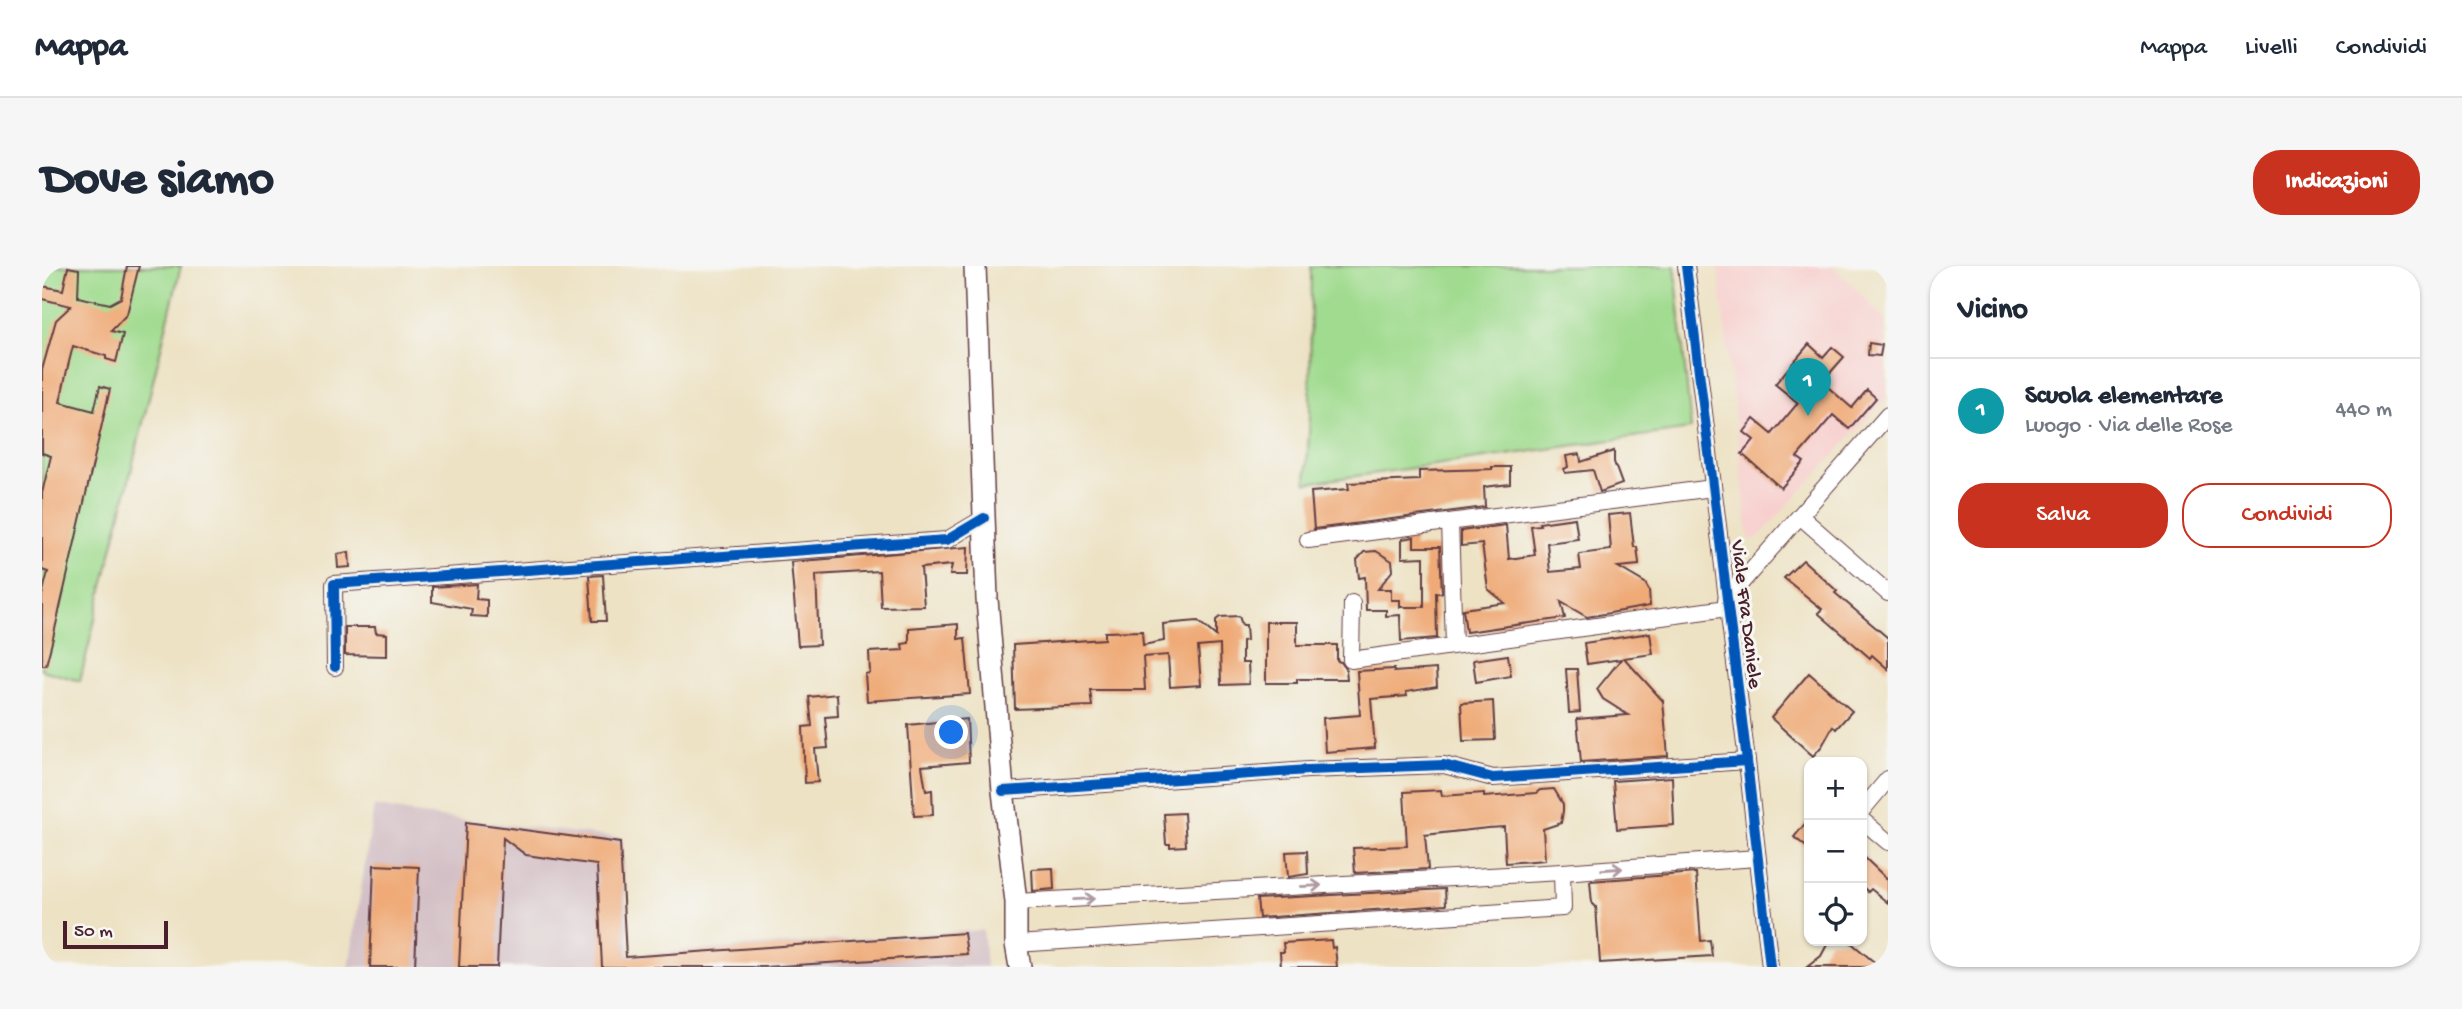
<!DOCTYPE html>
<html lang="it">
<head>
<meta charset="utf-8">
<style>
	body { margin:0; font-family:"Gochi Hand",sans-serif; background:#f6f6f7; color:#1f2937 }
	.controls { position:absolute; right:21px; bottom:21px; display:grid; overflow:hidden; border-radius:14px; box-shadow:0 2px 5px #0004 }
	.controls button { width:63px; height:63px; display:grid; place-items:center; padding:0; border:0; border-bottom:2px solid #e0e1e3; background:#fff; color:#1f2937; font:35px sans-serif }
	.scale { position:absolute; left:21px; bottom:18px; width:105px; box-sizing:border-box; padding-left:7px; border:4px solid #4a1f2b; border-top:0; font-size:19px; line-height:24px; white-space:nowrap; color:#4a1f2b; -webkit-text-stroke:5px #f6f6f2; paint-order:stroke }
	.you { position:absolute; left:910px; top:467px; width:24px; height:24px; margin:-18px; border:5px solid #fff; border-radius:50%; background:#1a73e8; box-shadow:0 0 0 10px #1a73e833 }
	.badge { display:grid; place-items:center; width:46px; height:46px; border-radius:50%; background:#c8321e; color:#fff; font-size:23px; font-weight:700 }
	.pin { position:absolute; translate:-50% -58px; filter:drop-shadow(0 2px 4px #0008) }
	.pin::after { content:''; position:absolute; top:37px; width:24px; height:21px; background:inherit; clip-path:polygon(0 0,100% 0,50% 100%) }
	.list { margin:0; padding:0; list-style:none }
	h2 { display:flex; justify-content:space-between; align-items:center; height:91px; margin:0; padding:0 28px; font-size:30px }
	h2 small { font-size:23px; font-weight:400; color:#747a83 }
	.list li { display:grid; grid-template-columns:46px 1fr auto; gap:21px; align-items:center; box-sizing:border-box; height:105px; padding:0 28px; border-top:2px solid #e0e1e3 }
	.list b { display:block; font-size:26px; white-space:nowrap }
	.list p { margin:0; font-size:23px; white-space:nowrap; color:#747a83 }
	.list em { font-size:23px; font-style:normal; color:#747a83 }
	.actions { display:flex; gap:14px; padding:21px 28px }
	.actions a { flex:1; padding:16px 0; border:2px solid #c8321e; border-radius:28px; text-align:center; font-size:24px; color:#c8321e }
	.actions .main { background:#c8321e; color:#fff }
	.icon { flex:none; width:38px; height:38px; fill:none; stroke:currentColor; stroke-width:2; stroke-linecap:round; stroke-linejoin:round }
	.map { position:relative; flex:none; width:1846px; height:701px; overflow:hidden; border-radius:28px }
	header { display:flex; align-items:center; gap:42px; box-sizing:border-box; height:98px; padding:0 35px; background:#fff; border-bottom:2px solid #e0e1e3 }
	header strong { font-size:33px }
	nav { display:flex; gap:38px; margin-inline-start:auto; font-size:24px }
	.intro { display:flex; align-items:center; justify-content:space-between; box-sizing:border-box; height:168px; padding:0 42px }
	h1 { margin:0; font-size:49px }
	.button { padding:18px 32px; border-radius:28px; background:#c8321e; color:#fff; font-size:24px; font-weight:700 }
	main { display:flex; gap:42px; padding:0 42px }
	aside { flex:1; background:#fff; border-radius:28px; box-shadow:0 2px 5px #0004 }
	.map>svg:first-child { display:block }
</style>
</head>
<body>
<header>
<strong>Mappa</strong>
<nav><a>Mappa</a><a>Livelli</a><a>Condividi</a></nav>
</header>
<div class="intro"><h1>Dove siamo</h1><a class="button">Indicazioni</a></div>
<main>
<div class="map">
<svg width="1846" height="701" viewBox="0 0 1846 701">
	<rect width="100%" height="100%" fill="#f6f6f2"/>
	<filter id="ink" filterUnits="userSpaceOnUse"><feTurbulence type="fractalNoise" baseFrequency=".0143" numOctaves="2"/><feDisplacementMap in="SourceGraphic" scale="14" xChannelSelector="R" yChannelSelector="G"/><feConvolveMatrix kernelMatrix="1 2 1 2 8 2 1 2 1" color-interpolation-filters="sRGB"/></filter>
	<filter id="wash" filterUnits="userSpaceOnUse"><feTurbulence type="fractalNoise" baseFrequency=".00686" numOctaves="4" result="noise"/><feDisplacementMap in="SourceGraphic" scale="28" xChannelSelector="R" yChannelSelector="G"/><feGaussianBlur stdDeviation="1.57" result="paint"/><feColorMatrix in="noise" values="0 0 0 0 0 0 0 0 0 0 0 0 0 0 0 0 0 1.4 0 .05"/><feComposite in="paint" operator="in"/></filter>
	<g filter="url(#wash)">
		<rect width="100%" height="100%" fill="#ede2c4"/>
		<path fill="#f7d0ce" d="M 1676,0 L 1791,0 L 1843,53 L 1845,131 L 1714,274 L 1707,273 Z"/>
		<path fill="#d2bec4" d="M 332,540 L 380,549 L 580,572 L 587,689 L 941,664 L 944,701 L 307,701 Z"/>
		<g fill="#a0db8f" stroke="#757d5d" stroke-width="2">
			<path d="M 0,0 L 139,0 L 38,415 L 0,404 Z"/>
			<path d="M 1269,0 L 1633,0 L 1649,163 L 1264,217 L 1268,149 Z"/>
		</g>
		<g id="blocks">
			<g fill="#efaa77">
				<path d="M 85,0 L 97,0 L 85,48 L 69,65 L 81,68 L 74,96 L 64,93 L 64,90 L 31,80 L 25,104 L 18,136 L 52,145 L 58,120 L 68,123 L 11,372 L 4,399 L 0,399 L 0,329 L 6,306 L 0,304 L 0,227 L 9,190 L 0,187 L 0,104 L 14,54 L 29,40 L 0,33 L 0,20 L 21,24 L 26,1 L 37,3 L 36,31 L 68,38 L 79,32 Z"/>
				<path d="M 1827,77 L 1840,79 L 1838,90 L 1826,89 Z"/>
				<path d="M 1767,78 L 1781,91 L 1790,81 L 1802,91 L 1780,116 L 1810,142 L 1825,124 L 1834,132 L 1807,163 L 1791,149 L 1755,191 L 1762,196 L 1739,222 L 1700,188 L 1712,174 L 1702,166 L 1712,153 L 1730,168 L 1756,137 L 1733,118 Z"/>
				<path d="M 1572,185 L 1572,196 L 1580,218 L 1558,226 L 1551,204 L 1523,207 L 1522,203 L 1526,201 L 1524,190 L 1538,188 L 1539,196 Z"/>
				<path d="M 1450,201 L 1468,201 L 1468,218 L 1442,221 L 1443,241 L 1272,263 L 1269,226 L 1307,223 L 1306,217 L 1377,214 L 1377,205 L 1450,203 Z"/>
				<path d="M 1588,247 L 1592,281 L 1595,281 L 1597,297 L 1597,299 L 1576,301 L 1603,317 L 1607,324 L 1608,340 L 1545,351 L 1519,336 L 1523,352 L 1424,366 L 1421,343 L 1463,337 L 1446,323 L 1440,278 L 1419,280 L 1419,265 L 1464,259 L 1467,293 L 1493,289 L 1489,260 L 1498,259 L 1497,257 L 1533,252 L 1536,273 L 1505,277 L 1508,306 L 1539,303 L 1537,288 L 1569,284 L 1566,249 Z"/>
				<path d="M 1372,271 L 1372,281 L 1398,281 L 1400,327 L 1394,327 L 1395,372 L 1359,375 L 1358,349 L 1344,350 L 1344,344 L 1324,344 L 1323,311 L 1317,312 L 1315,294 L 1322,286 L 1334,285 L 1350,295 L 1351,304 L 1336,323 L 1349,323 L 1349,334 L 1358,334 L 1358,341 L 1382,341 L 1382,291 L 1360,292 L 1360,273 Z"/>
				<path d="M 926,281 L 925,309 L 908,309 L 910,299 L 879,302 L 882,340 L 839,341 L 837,305 L 774,309 L 777,379 L 756,380 L 749,296 Z"/>
				<path d="M 307,286 L 308,301 L 296,302 L 295,288 Z"/>
				<path d="M 1761,294 L 1795,325 L 1793,327 L 1846,372 L 1846,403 L 1830,389 L 1828,392 L 1776,347 L 1780,343 L 1742,312 Z"/>
				<path d="M 561,309 L 564,355 L 550,355 L 547,310 Z"/>
				<path d="M 435,318 L 434,333 L 445,334 L 445,351 L 429,350 L 430,343 L 390,336 L 390,321 Z"/>
				<path d="M 1197,350 L 1200,359 L 1204,359 L 1205,374 L 1200,375 L 1200,397 L 1206,397 L 1207,418 L 1179,419 L 1178,379 L 1156,381 L 1159,419 L 1128,421 L 1126,389 L 1101,391 L 1103,424 L 1048,424 L 1050,440 L 973,443 L 971,379 L 1063,373 L 1063,366 L 1100,365 L 1101,379 L 1122,375 L 1121,358 L 1156,355 L 1174,370 L 1174,354 L 1178,351 Z"/>
				<path d="M 1224,356 L 1255,356 L 1255,379 L 1295,379 L 1295,395 L 1299,396 L 1304,403 L 1305,413 L 1255,413 L 1255,417 L 1224,417 Z"/>
				<path d="M 916,358 L 916,373 L 923,372 L 928,428 L 825,435 L 823,408 L 828,407 L 827,386 L 861,384 L 860,378 L 867,377 L 867,362 Z"/>
				<path d="M 303,361 L 333,361 L 334,367 L 345,368 L 345,390 L 303,389 Z"/>
				<path d="M 1608,367 L 1611,388 L 1582,392 L 1621,435 L 1626,490 L 1539,496 L 1535,453 L 1586,449 L 1561,433 L 1555,423 L 1579,393 L 1545,398 L 1542,377 Z"/>
				<path d="M 1466,389 L 1469,410 L 1434,416 L 1431,394 Z"/>
				<path d="M 1352,403 L 1352,406 L 1394,403 L 1395,421 L 1364,426 L 1365,430 L 1329,433 L 1333,482 L 1283,486 L 1281,452 L 1318,449 L 1315,405 Z"/>
				<path d="M 1524,403 L 1535,403 L 1538,446 L 1527,447 Z"/>
				<path d="M 1767,407 L 1810,445 L 1794,463 L 1791,460 L 1780,480 L 1771,490 L 1729,452 Z"/>
				<path d="M 795,428 L 796,450 L 783,451 L 786,482 L 773,483 L 776,516 L 763,517 L 761,461 L 770,460 L 767,431 Z"/>
				<path d="M 1451,435 L 1453,474 L 1421,475 L 1419,437 Z"/>
				<path d="M 925,453 L 927,496 L 880,500 L 884,525 L 890,524 L 891,549 L 872,550 L 866,459 Z"/>
				<path d="M 1630,511 L 1632,559 L 1575,563 L 1571,515 Z"/>
				<path d="M 1512,523 L 1521,538 L 1521,545 L 1519,557 L 1501,563 L 1503,594 L 1464,597 L 1462,561 L 1446,562 L 1383,569 L 1386,603 L 1313,607 L 1311,582 L 1365,580 L 1362,526 L 1399,524 L 1400,530 L 1442,527 L 1442,531 L 1494,527 L 1498,524 Z"/>
				<path d="M 1142,547 L 1144,580 L 1128,581 L 1128,578 L 1124,578 L 1122,548 Z"/>
				<path d="M 1767,553 L 1767,583 L 1752,571 Z"/>
				<path d="M 424,556 L 578,577 L 584,691 L 922,667 L 925,688 L 723,701 L 560,701 L 555,599 L 484,589 L 461,572 L 455,701 L 417,701 Z"/>
				<path d="M 1265,585 L 1266,608 L 1246,611 L 1244,586 Z"/>
				<path d="M 1820,589 L 1846,614 L 1846,637 L 1829,623 L 1826,626 L 1820,620 Z"/>
				<path d="M 332,599 L 377,601 L 373,701 L 328,701 Z"/>
				<path d="M 1011,602 L 1012,623 L 991,625 L 990,603 Z"/>
				<path d="M 1654,607 L 1659,675 L 1668,674 L 1670,690 L 1558,697 L 1554,641 L 1550,637 L 1548,615 Z"/>
				<path d="M 1403,623 L 1404,639 L 1217,652 L 1215,633 Z"/>
				<path d="M 1289,674 L 1290,682 L 1293,681 L 1295,701 L 1239,701 L 1238,686 L 1242,686 L 1241,677 Z"/>
				<path d="M 1787,675 L 1807,675 L 1838,701 L 1765,701 L 1779,690 Z"/>
			</g>
		</g>
	</g>
	<g filter="url(#ink)">
		<use href="#blocks" fill-opacity="0" stroke="#623c42" stroke-width="2"/>
		<g fill="none" stroke-linecap="round" stroke-linejoin="round">
			<defs>
				<g id="minor">
					<path d="M 1644,0 L 1705,495 L 1728,701"/>
					<path d="M 1758,250 L 1846,327"/>
					<path d="M 1408,256 L 1412,379"/>
					<path d="M 1266,274 L 1671,222"/>
					<path d="M 1684,334 L 1846,149"/>
					<path d="M 1310,337 L 1309,394 L 1685,342"/>
					<path d="M 293,401 L 292,318 L 905,274 L 942,252"/>
					<path d="M 961,525 L 1266,504 L 1402,499 L 1451,512 L 1705,495"/>
					<path d="M 1820,544 L 1846,513"/>
					<path d="M 1820,554 L 1846,576"/>
					<path d="M 974,636 L 1520,606 L 1715,592"/>
					<path d="M 974,678 L 1521,642 L 1520,606"/>
				</g>
				<path id="tertiary" d="M 933,0 L 945,333 L 961,525 L 974,636 L 974,678 L 978,701"/>
			</defs>
			<use href="#minor" stroke="#623c42" stroke-width="18"/>
			<use href="#tertiary" stroke="#623c42" stroke-width="24"/>
			<use href="#minor" stroke="#fff" stroke-width="16"/>
			<use href="#tertiary" stroke="#fff" stroke-width="21"/>
			<defs>
				<g id="cycleway">
					<path d="M 1644,0 L 1705,495 L 1728,701"/>
					<path d="M 293,401 L 292,318 L 905,274 L 942,252"/>
					<path d="M 961,525 L 1266,504 L 1402,499 L 1451,512 L 1705,495"/>
				</g>
			</defs>
			<use href="#cycleway" stroke="#f6f6f2" stroke-width="15"/>
			<use href="#cycleway" stroke="#0057b8" stroke-width="10"/>
		</g>
		<defs><path id="oneway-shaft" d="M-6 0H5M1.5-3L5.5 0L1.5 3" fill="none" stroke-width="1.6" stroke-linecap="round" stroke-linejoin="round" transform="scale(1.75)"/></defs>
		<g stroke="#ae9aa0">
			<use href="#oneway-shaft" transform="translate(1570 603) rotate(-4)"/>
			<use href="#oneway-shaft" transform="translate(1269 620) rotate(-3)"/>
			<use href="#oneway-shaft" transform="translate(1042 633) rotate(-3)"/>
		</g>
	</g>
	<g text-anchor="middle" stroke-width="6" stroke-linejoin="round" paint-order="stroke">
		<g font-size="21" fill="#4a1f2b" stroke="#f6f6f2">
			<text transform="translate(1706 348) rotate(83)" y="7">Viale Fra Daniele</text>
		</g>
	</g>
</svg>
<div class="controls">
<button>+</button>
<button>−</button>
<button><svg class="icon" aria-label="locate" viewBox="0 0 24 24"><circle cx="12" cy="12" r="6"/><path d="M12 2v4M12 18v4M2 12h4M18 12h4"/></svg></button>
</div>
<div class="scale">50 m</div>
<div class="you"></div>
<div class="pin badge" style="left:1766px;top:150px;background:#0f9aa8">1</div>
</div>
<aside>
<h2>Vicino<small></small></h2>
<ul class="list">
<li><span class="badge" style="background:#0f9aa8">1</span><div><b>Scuola elementare</b><p>Luogo · Via delle Rose</p></div><em>440 m</em></li>
</ul>
<div class="actions"><a class="main">Salva</a><a>Condividi</a></div>
</aside>
</main>
</body>
</html>
